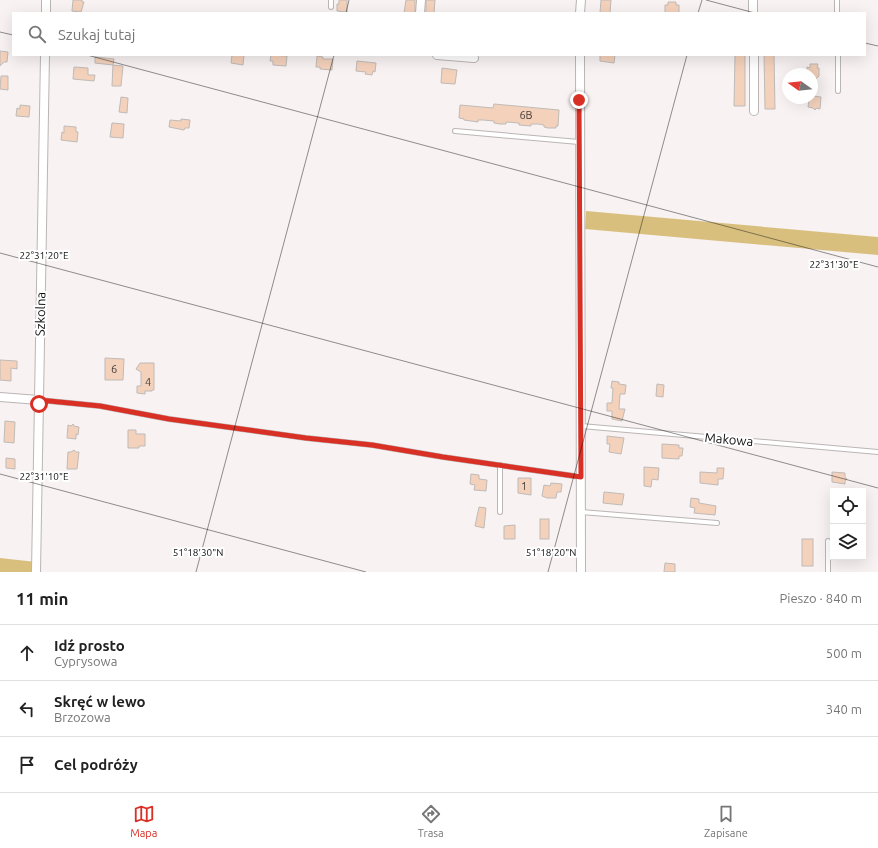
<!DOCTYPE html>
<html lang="pl">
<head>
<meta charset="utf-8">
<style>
	body { margin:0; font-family:Ubuntu,sans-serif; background:#f2f2f2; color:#222 }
	.controls { position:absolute; right:12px; bottom:12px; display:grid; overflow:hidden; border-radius:0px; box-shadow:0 4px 16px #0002 }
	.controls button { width:36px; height:36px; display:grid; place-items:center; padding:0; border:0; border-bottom:1px solid #e0e0e0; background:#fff; color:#222; font:20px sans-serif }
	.compass { position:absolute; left:782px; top:68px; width:36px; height:36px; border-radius:50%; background:#fff; box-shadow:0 4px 16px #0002; rotate:285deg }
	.stop { position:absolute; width:12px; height:12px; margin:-9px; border:3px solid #d93025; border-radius:50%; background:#fff }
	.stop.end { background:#d93025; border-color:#fff; box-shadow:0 1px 4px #0008 }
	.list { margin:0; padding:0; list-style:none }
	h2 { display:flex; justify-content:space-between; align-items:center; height:52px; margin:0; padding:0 16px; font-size:17px }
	h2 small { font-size:13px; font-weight:400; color:#767676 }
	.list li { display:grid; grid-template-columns:26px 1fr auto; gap:12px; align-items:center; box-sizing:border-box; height:56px; padding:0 16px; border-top:1px solid #e0e0e0 }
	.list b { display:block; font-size:15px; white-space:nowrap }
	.list p { margin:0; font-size:13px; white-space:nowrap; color:#767676 }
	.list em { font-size:13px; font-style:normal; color:#767676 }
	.icon { flex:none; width:22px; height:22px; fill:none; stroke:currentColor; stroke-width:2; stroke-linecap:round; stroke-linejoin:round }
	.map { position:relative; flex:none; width:878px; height:572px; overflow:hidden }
	.search { position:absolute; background:#fff; box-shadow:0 4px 16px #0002; left:12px; right:12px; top:12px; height:44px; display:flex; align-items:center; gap:10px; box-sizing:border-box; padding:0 14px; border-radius:0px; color:#767676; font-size:15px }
	.sheet { height:220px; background:#fff }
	nav { display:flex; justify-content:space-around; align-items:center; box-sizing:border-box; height:56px; border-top:1px solid #e0e0e0; background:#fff; font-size:11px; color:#767676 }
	nav a { display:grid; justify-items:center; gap:2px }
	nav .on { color:#d93025 }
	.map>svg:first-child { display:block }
</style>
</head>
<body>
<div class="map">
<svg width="878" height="572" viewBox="0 0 878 572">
	<rect width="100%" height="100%" fill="#f8f2f2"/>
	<g fill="#d9bf7e">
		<path d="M 586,211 L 878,237 L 878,255 L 585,229 Z"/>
		<path d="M 0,558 L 36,562 L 36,572 L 0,572 Z"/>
	</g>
	<g fill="#f4d1bb" stroke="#bfbbb8">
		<path d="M 73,0 L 82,0 L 82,2 L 84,2 L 81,12 L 72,11 Z"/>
		<path d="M 339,0 L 347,0 L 347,12 L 337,11 L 337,4 L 339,4 Z"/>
		<path d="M 406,0 L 415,0 L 415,13 L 404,13 Z"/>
		<path d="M 426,0 L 435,0 L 434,13 L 426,13 Z"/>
		<path d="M 601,0 L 611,0 L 610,13 L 600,13 Z"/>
		<path d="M 668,2 L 676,2 L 676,5 L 679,5 L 679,13 L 665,13 L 665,5 L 668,5 Z"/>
		<path d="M 0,51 L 8,52 L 7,62 L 4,62 L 0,66 Z"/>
		<path d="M 232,55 L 244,55 L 243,65 L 231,63 Z"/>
		<path d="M 271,55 L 287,56 L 286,66 L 273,65 L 273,61 L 270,61 Z"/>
		<path d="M 600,55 L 615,55 L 614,63 L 600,61 Z"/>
		<path d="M 735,55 L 745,55 L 745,106 L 734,106 Z"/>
		<path d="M 764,55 L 774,55 L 775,109 L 765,109 Z"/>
		<path d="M 317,56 L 323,57 L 323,59 L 333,59 L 332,70 L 320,69 L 320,67 L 316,67 Z"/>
		<path d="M 95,57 L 114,59 L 113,65 L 95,63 Z"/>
		<path d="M 357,61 L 376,63 L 375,72 L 373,71 L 372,75 L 365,74 L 366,72 L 356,71 Z"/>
		<path d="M 810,64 L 818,64 L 817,68 L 819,68 L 819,76 L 815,80 L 812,77 L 812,74 L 807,74 L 807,67 L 810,68 Z"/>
		<path d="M 113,65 L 123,66 L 121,86 L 112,86 Z"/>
		<path d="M 74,67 L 88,68 L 88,75 L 95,75 L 94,81 L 73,79 Z"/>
		<path d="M 442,68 L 457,70 L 455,84 L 441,83 Z"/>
		<path d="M 1,76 L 8,76 L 8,90 L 0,89 Z"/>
		<path d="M 812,96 L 821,97 L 820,109 L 816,108 L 815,110 L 813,108 L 808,107 L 809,100 L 811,100 Z"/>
		<path d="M 121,97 L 128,98 L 127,113 L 119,112 Z"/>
		<path d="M 494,104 L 559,110 L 558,126 L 556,126 L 556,128 L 548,128 L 544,127 L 544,125 L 538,124 L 531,124 L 531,126 L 519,125 L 519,123 L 506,122 L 506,124 L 500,124 L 494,123 L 494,121 L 483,120 L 478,120 L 478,122 L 464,120 L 464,119 L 459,118 L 460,105 L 493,108 Z"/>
		<path d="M 20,105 L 30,106 L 29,117 L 16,116 L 17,108 L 20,109 Z"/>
		<path d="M 181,119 L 190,120 L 189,128 L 185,128 L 184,130 L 169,127 L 170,120 L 181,121 Z"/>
		<path d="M 112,123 L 124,124 L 123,138 L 110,137 Z"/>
		<path d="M 64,126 L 76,127 L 76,132 L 78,132 L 77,142 L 61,140 L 62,132 L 64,133 Z"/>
		<path d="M 105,358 L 124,359 L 123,380 L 105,380 Z"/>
		<path d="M 0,360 L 17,361 L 17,369 L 11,368 L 11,381 L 0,380 Z"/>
		<path d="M 140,363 L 154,363 L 154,390 L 152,390 L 152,391 L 145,391 L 145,394 L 137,393 L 137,386 L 141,386 L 141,372 L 136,369 Z"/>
		<path d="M 612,381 L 619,382 L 619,384 L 626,385 L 625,394 L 620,394 L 619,409 L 625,409 L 622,421 L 612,419 L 612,411 L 607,411 L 607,403 L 612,403 L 613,388 L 611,388 Z"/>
		<path d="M 657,384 L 664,385 L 663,397 L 656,396 Z"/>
		<path d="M 5,421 L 15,422 L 14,443 L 4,442 Z"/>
		<path d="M 73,424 L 74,426 L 79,427 L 78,435 L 76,434 L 76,439 L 67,438 L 68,425 L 71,426 Z"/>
		<path d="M 128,430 L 136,430 L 136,434 L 145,434 L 145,446 L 139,446 L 139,448 L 128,448 Z"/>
		<path d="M 607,436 L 624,438 L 621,454 L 609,452 L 610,444 L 607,444 Z"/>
		<path d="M 662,444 L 679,445 L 679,448 L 683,448 L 682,456 L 679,456 L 679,459 L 662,458 Z"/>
		<path d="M 74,450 L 76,452 L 79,452 L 77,469 L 67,469 L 68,452 L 71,452 Z"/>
		<path d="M 6,458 L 15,459 L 15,469 L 6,468 Z"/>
		<path d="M 644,467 L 659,468 L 658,480 L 652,479 L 651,487 L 644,486 Z"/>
		<path d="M 717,468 L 724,468 L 723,479 L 718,479 L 718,485 L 700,483 L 700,472 L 717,473 Z"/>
		<path d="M 832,472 L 845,473 L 845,477 L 847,479 L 845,481 L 845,484 L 832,482 Z"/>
		<path d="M 471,474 L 479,475 L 479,479 L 487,480 L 486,491 L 474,490 L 475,485 L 470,484 Z"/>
		<path d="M 518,478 L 531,478 L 531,495 L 518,493 Z"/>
		<path d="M 551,483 L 562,484 L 561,492 L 557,492 L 556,498 L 547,498 L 542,496 L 544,485 L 550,486 Z"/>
		<path d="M 604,492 L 624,494 L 622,505 L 603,503 Z"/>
		<path d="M 691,498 L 699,499 L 699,503 L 716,506 L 715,515 L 694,513 L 695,508 L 690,507 Z"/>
		<path d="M 479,507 L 486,508 L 484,528 L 475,526 Z"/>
		<rect x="540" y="519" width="9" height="20"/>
		<path d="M 515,525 L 515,539 L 504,539 L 504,526 Z"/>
		<rect x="802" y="539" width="11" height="27"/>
		<path d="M 665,563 L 675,564 L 675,572 L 664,572 Z"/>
	</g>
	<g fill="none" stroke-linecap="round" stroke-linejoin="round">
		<defs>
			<g id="service">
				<path d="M 837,0 L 837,13"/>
				<path d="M 331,7 L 331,0"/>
				<path d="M 838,55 L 838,91"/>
				<path d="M 455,131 L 579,142"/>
				<path d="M 39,400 L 100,406 L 169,419 L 306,438 L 372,445 L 443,457 L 581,477"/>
				<path d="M 581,426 L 878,452"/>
				<path d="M 500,465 L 500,512"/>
				<path d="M 581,512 L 717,523"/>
				<path d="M 828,541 L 828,572"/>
			</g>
			<g id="minor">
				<path d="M 753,0 L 753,13"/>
				<path d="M 46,13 L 46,0"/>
				<path d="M 420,13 L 421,0"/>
				<path d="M 580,13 L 581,0"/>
				<path d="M 437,55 L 474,58"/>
				<path d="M 580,55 L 581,572"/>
				<path d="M 754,55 L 754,111"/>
				<path d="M 0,397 L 39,400"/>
				<path d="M 36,572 L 45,55"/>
			</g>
		</defs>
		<use href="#service" stroke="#bbb5b5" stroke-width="6"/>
		<use href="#minor" stroke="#bbb5b5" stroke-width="10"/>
		<use href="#service" stroke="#fff" stroke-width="4"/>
		<use href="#minor" stroke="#fff" stroke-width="8"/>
	</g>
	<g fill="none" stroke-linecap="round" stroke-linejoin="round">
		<path stroke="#d93025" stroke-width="5" d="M 39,404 L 39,400 L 100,406 L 169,419 L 306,438 L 372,445 L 443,457 L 581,477 L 579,100"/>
	</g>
	<path fill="none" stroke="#100f0f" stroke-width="1" stroke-opacity="0.45" d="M 706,0 L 755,13M 346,13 L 349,0M 698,13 L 702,0M 0,32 L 13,35M 865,43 L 878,46M 87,55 L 878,267M 0,253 L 878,488M 0,474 L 366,572M 196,572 L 334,55M 548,572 L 687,55"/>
	<g text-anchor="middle" stroke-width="4" stroke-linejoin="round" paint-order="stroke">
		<g font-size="11" fill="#49403a">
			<text x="526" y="119">6B</text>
			<text x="114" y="373">6</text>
			<text x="148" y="386">4</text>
			<text x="524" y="490">1</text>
		</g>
		<g font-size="13" fill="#100f0f" stroke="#fff">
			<text transform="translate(40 314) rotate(-89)" y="5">Szkolna</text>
			<text transform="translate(729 439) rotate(5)" y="5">Makowa</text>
		</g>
	</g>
	<g font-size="10" text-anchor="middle" fill="#100f0f" stroke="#fff" stroke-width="4" stroke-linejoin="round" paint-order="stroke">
		<text x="44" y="259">22°31'20"E</text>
		<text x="834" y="268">22°31'30"E</text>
		<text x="44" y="480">22°31'10"E</text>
		<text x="198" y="556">51°18'30"N</text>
		<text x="551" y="556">51°18'20"N</text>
	</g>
</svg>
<div class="controls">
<button><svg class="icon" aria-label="locate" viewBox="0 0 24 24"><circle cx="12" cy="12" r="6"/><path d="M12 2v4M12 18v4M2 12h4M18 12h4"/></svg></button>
<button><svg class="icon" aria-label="layers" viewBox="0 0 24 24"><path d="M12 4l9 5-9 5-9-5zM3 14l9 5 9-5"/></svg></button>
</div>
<svg class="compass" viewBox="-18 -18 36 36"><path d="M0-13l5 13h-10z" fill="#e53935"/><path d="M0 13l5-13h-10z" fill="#767676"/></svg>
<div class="stop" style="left:39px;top:404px"></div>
<div class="stop end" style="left:579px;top:100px"></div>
<div class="search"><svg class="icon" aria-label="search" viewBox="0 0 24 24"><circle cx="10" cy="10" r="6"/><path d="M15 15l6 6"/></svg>Szukaj tutaj</div>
</div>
<section class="sheet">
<h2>11 min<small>Pieszo · 840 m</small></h2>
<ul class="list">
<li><svg class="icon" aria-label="ahead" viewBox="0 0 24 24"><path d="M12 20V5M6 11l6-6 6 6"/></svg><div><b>Idź prosto</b><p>Cyprysowa</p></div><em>500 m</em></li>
<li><svg class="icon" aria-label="left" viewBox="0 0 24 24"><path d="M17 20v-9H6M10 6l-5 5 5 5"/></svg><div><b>Skręć w lewo</b><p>Brzozowa</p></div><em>340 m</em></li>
<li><svg class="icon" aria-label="arrive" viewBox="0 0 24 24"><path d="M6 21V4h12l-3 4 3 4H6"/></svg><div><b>Cel podróży</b></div></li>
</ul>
</section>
<nav>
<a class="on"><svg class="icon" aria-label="map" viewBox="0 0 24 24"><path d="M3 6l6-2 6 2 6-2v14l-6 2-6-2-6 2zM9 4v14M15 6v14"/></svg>Mapa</a>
<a><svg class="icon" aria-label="directions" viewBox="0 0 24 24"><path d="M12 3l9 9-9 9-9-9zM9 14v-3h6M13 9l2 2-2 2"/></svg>Trasa</a>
<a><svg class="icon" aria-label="saved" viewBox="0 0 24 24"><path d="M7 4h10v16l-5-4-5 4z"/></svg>Zapisane</a>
</nav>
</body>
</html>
